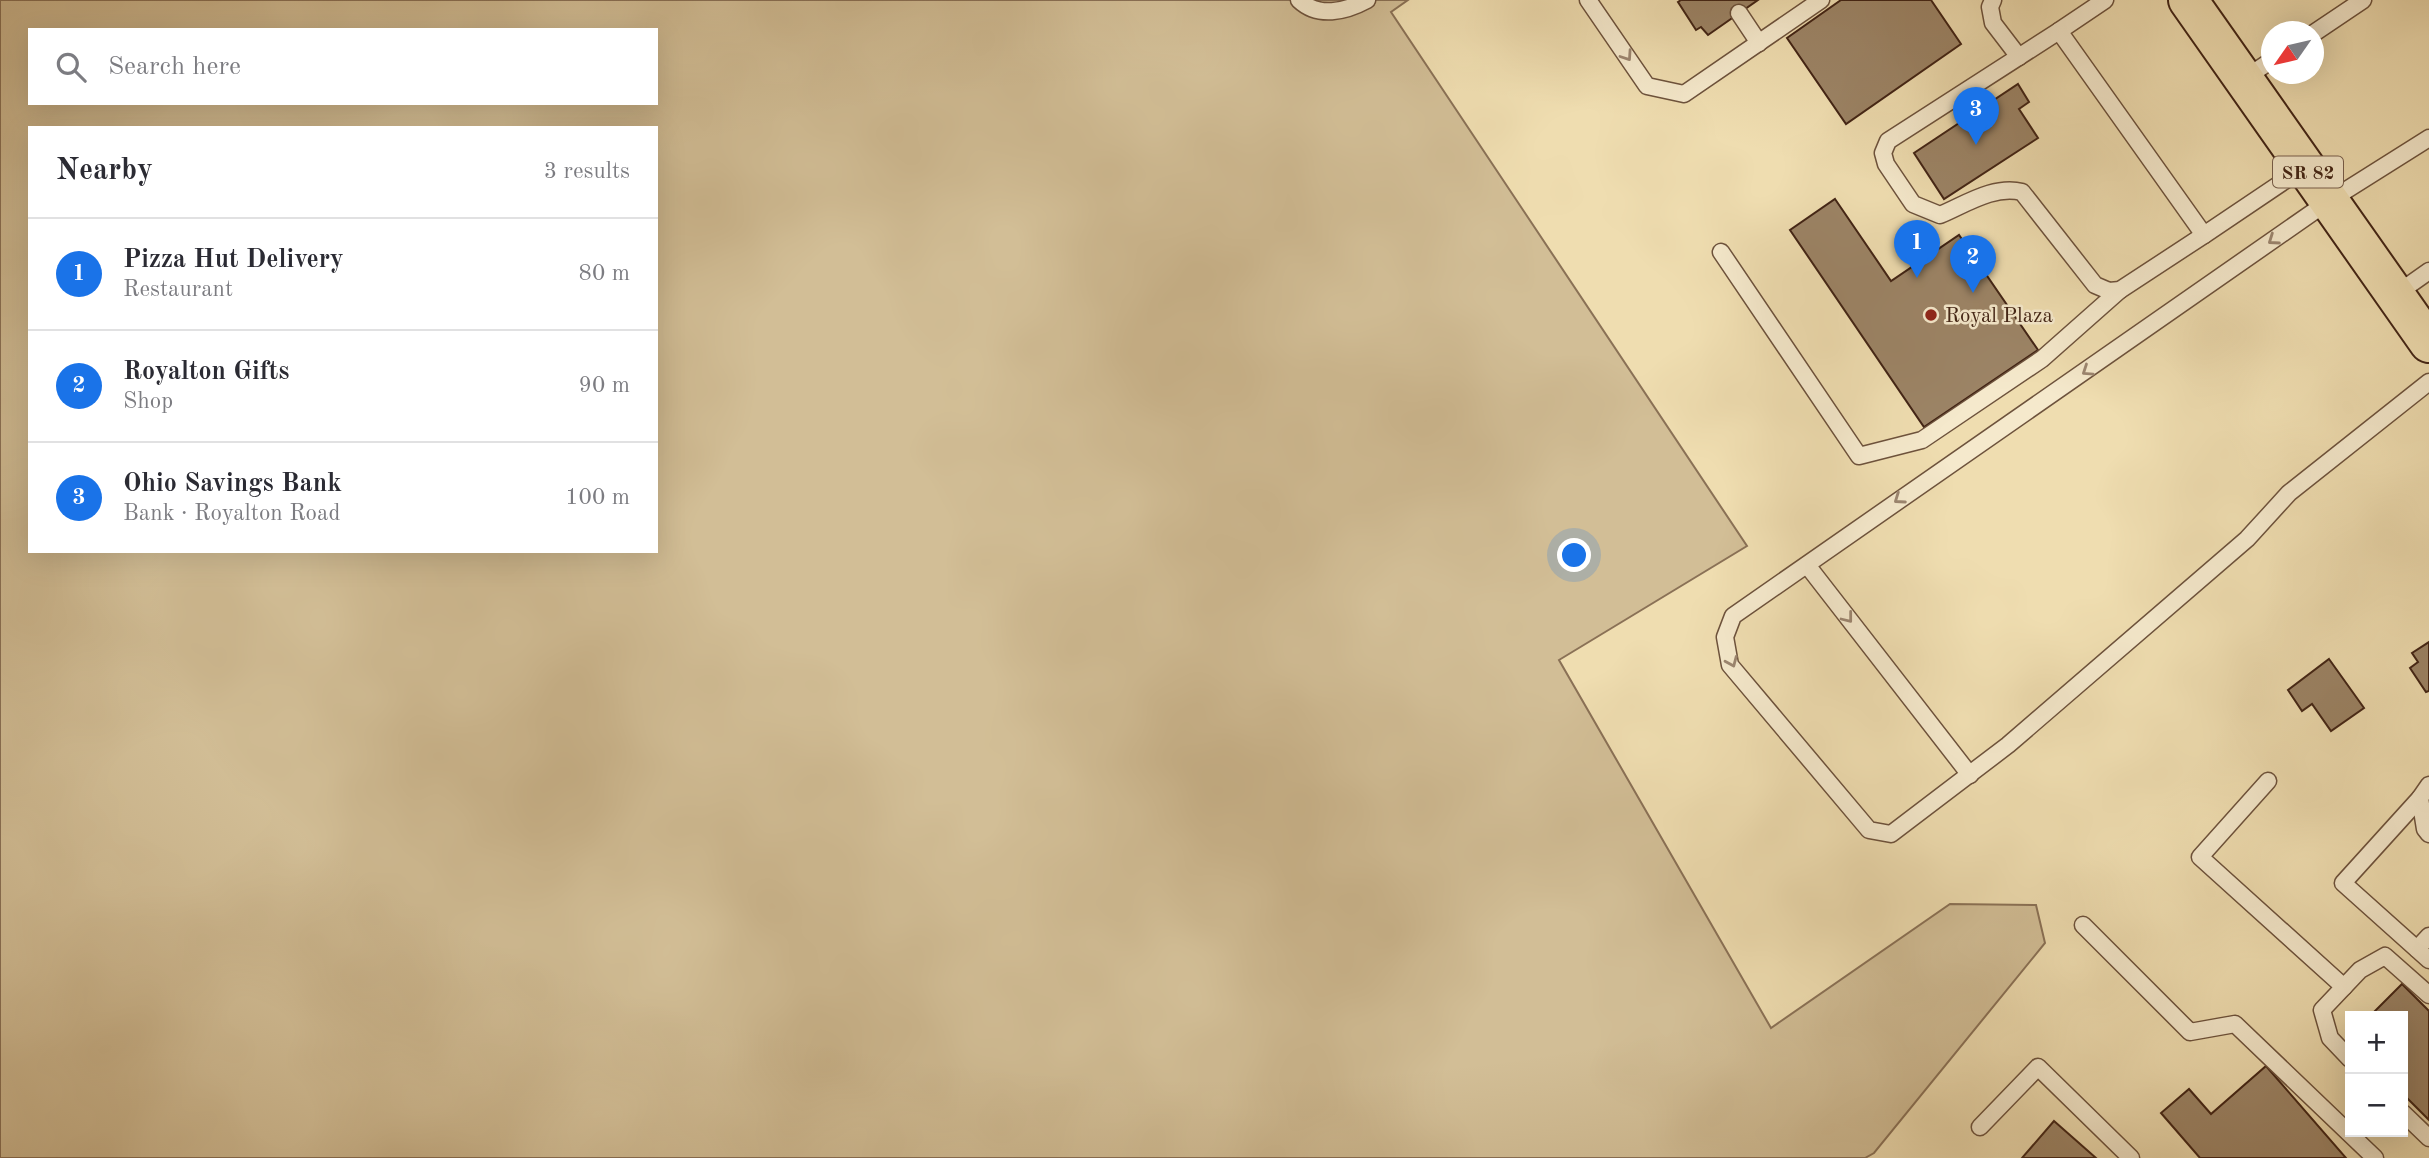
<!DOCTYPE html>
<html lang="en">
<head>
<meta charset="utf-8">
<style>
	body { margin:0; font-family:"Old Standard TT",serif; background:#f7f7f7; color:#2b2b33 }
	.controls { position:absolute; right:21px; bottom:21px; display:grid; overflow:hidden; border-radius:0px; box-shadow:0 7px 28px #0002 }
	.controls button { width:63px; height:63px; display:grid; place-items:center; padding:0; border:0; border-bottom:2px solid #e1e1e2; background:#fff; color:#2b2b33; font:35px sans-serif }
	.compass { position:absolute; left:2261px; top:21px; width:63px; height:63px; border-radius:50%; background:#fff; box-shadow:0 7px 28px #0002; rotate:236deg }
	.you { position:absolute; left:1575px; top:556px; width:24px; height:24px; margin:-18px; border:5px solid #fff; border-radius:50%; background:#1a73e8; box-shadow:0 0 0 10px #1a73e833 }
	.badge { display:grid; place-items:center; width:46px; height:46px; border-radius:50%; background:#1a73e8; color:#fff; font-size:23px; font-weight:700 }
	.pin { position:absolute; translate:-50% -58px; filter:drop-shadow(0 2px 4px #0008) }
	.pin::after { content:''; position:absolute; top:37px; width:24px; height:21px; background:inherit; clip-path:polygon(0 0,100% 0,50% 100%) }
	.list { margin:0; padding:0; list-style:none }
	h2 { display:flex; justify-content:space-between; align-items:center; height:91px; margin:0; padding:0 28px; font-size:30px }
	h2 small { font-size:23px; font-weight:400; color:#7c7c81 }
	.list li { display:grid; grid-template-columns:46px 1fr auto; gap:21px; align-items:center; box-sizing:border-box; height:112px; padding:0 28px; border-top:2px solid #e1e1e2 }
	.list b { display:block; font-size:26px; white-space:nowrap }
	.list p { margin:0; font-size:23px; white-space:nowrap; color:#7c7c81 }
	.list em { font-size:23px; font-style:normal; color:#7c7c81 }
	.icon { flex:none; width:38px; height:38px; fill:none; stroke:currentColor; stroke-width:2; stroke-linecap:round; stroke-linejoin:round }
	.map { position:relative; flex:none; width:2429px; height:1158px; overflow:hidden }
	.search { position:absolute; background:#fff; box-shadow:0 7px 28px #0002; left:28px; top:28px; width:630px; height:77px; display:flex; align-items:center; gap:18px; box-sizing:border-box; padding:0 24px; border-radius:0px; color:#7c7c81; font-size:26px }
	.panel { position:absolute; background:#fff; box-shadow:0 7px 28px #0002; left:28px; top:126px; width:630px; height:427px; border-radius:0px }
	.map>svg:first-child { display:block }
</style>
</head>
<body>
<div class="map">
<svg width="2429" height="1158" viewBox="0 0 2429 1158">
	<rect width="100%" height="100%" fill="#efddb0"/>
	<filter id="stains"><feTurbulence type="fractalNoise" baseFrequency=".00286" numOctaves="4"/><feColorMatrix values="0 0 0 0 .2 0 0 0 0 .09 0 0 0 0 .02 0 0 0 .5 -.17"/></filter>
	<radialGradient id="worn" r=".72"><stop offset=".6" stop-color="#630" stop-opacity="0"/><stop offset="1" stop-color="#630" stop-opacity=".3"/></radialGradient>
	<path fill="#d2be96" stroke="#8a7156" stroke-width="2" fill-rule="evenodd" d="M 0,0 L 1408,0 L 1391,12 L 1747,546 L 1559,660 L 1771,1028 L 1950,904 L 2036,905 L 2045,943 L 1874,1153 L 1865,1158 L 0,1158 ZM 30,30 L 656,30 L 656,103 L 30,103 ZM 30,128 L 656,128 L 656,551 L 30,551 Z"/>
	<g fill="#9c8466" stroke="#422415" stroke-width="2">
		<path d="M 1681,0 L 1758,0 L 1708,35 L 1701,27 L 1696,30 L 1678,2 Z"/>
		<path d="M 1841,0 L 1931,0 L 1961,44 L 1846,124 L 1787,38 Z"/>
		<path d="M 2018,84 L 2029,102 L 2019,109 L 2038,138 L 1944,199 L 1914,153 Z"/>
		<path d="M 1835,199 L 1891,281 L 1959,235 L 2038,350 L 1924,427 L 1790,230 Z"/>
		<path d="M 2429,642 L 2429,691 L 2426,692 L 2410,668 L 2418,662 L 2412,653 Z"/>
		<path d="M 2329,659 L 2364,708 L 2331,731 L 2312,704 L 2302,711 L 2288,690 Z"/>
		<path d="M 2402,984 L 2429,1011 L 2429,1120 L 2403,1094 L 2403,1016 L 2370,1016 Z"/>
		<path d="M 2266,1066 L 2346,1158 L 2200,1158 L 2161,1113 L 2189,1089 L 2211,1114 Z"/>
		<path d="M 2054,1121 L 2096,1158 L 2022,1158 Z"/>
	</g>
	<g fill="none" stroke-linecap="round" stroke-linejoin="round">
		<defs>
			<g id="lane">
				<path d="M 1299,0 C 1318,18 1345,12 1367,0"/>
				<path d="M 1588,0 L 1647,86 L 1684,94 L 1821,0"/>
				<path d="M 1993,0 L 1990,7 L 1993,23 L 2019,57"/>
				<path d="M 2105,0 L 2059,31 L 2204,235 L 2305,167"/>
				<path d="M 1739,13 L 1759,43"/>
				<path d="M 2059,31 L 1888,141 L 1883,153 L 1886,164 L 1913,204 L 1940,215 C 1966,204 1994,185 2022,192 L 2095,285 L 2109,291 L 2120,290 L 2204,235"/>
				<path d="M 2314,33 L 2363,0"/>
				<path d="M 2244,79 L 2272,60"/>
				<path d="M 2429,138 L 2329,201 L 1733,616 L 1725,637 L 1730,665 L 1869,830 L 1891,834 L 2008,745 L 2247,539 L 2289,493 L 2429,382"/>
				<path d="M 1721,252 L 1859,456 L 1922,440 L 2042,359 L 2120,290"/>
				<path d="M 2395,295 L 2429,271"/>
				<path d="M 1807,565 L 1970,775"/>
				<path d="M 2268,781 L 2200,857 L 2344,987"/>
				<path d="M 2429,785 L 2420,798 L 2425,829 L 2429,834"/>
				<path d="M 2420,798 L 2343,883 L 2429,960"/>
				<path d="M 2083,925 L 2190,1032 L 2235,1024 L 2375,1158"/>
				<path d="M 2417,949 L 2429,936"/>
				<path d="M 2350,1059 L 2330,1038 L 2322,1010 L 2360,970 L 2385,956 L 2429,995"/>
				<path d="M 2403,1113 L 2429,1138"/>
				<path d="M 1980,1127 L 2038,1067 L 2131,1158"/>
			</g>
			<path id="primary" d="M 2188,0 L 2429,343"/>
		</defs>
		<use href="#lane" stroke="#6d523c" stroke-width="19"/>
		<use href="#primary" stroke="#422415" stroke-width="42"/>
		<use href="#lane" stroke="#f5e9cc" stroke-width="16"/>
		<use href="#primary" stroke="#efddb0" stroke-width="38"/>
	</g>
	<defs><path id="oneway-chevron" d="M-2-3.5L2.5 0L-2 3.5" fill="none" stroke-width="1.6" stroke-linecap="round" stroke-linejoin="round" transform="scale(1.75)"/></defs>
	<g stroke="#9c8670">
		<use href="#oneway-chevron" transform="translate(1627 56) rotate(56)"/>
		<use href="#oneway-chevron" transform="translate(2273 240) rotate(145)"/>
		<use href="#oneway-chevron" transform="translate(2087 371) rotate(146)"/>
		<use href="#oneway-chevron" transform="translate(1899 499) rotate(145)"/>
		<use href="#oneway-chevron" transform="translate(1848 618) rotate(52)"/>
		<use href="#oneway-chevron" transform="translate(1732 662) rotate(67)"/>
	</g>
	<circle fill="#8f2418" stroke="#f5e9cc" stroke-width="2.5" cx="1931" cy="315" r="7"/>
	<g text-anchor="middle" stroke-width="5" stroke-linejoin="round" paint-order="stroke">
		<rect fill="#f5e9cc" stroke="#785f4c" stroke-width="2" x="2273" y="156.5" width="70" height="31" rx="5"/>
		<g font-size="19" font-weight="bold" fill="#422415">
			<text x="2308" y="179">SR 82</text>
		</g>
		<g font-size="21" fill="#422415" stroke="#f5e9cc" text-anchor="start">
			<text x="1945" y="322">Royal Plaza</text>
		</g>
	</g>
	<rect width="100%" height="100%" filter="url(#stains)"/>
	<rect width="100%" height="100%" fill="url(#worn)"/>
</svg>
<div class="controls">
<button>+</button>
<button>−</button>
</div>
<svg class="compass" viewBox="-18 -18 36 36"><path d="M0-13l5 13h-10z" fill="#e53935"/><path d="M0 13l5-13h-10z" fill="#7c7c81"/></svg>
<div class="you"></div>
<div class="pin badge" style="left:1917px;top:278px">1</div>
<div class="pin badge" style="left:1973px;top:293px">2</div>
<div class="pin badge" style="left:1976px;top:145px">3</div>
<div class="search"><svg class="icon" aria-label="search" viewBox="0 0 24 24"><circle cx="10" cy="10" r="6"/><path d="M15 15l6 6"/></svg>Search here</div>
<section class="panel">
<h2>Nearby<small>3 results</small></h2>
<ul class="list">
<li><span class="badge">1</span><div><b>Pizza Hut Delivery</b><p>Restaurant</p></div><em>80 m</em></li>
<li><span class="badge">2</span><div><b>Royalton Gifts</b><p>Shop</p></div><em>90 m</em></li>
<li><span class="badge">3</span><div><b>Ohio Savings Bank</b><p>Bank · Royalton Road</p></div><em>100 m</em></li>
</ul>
</section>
</div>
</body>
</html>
